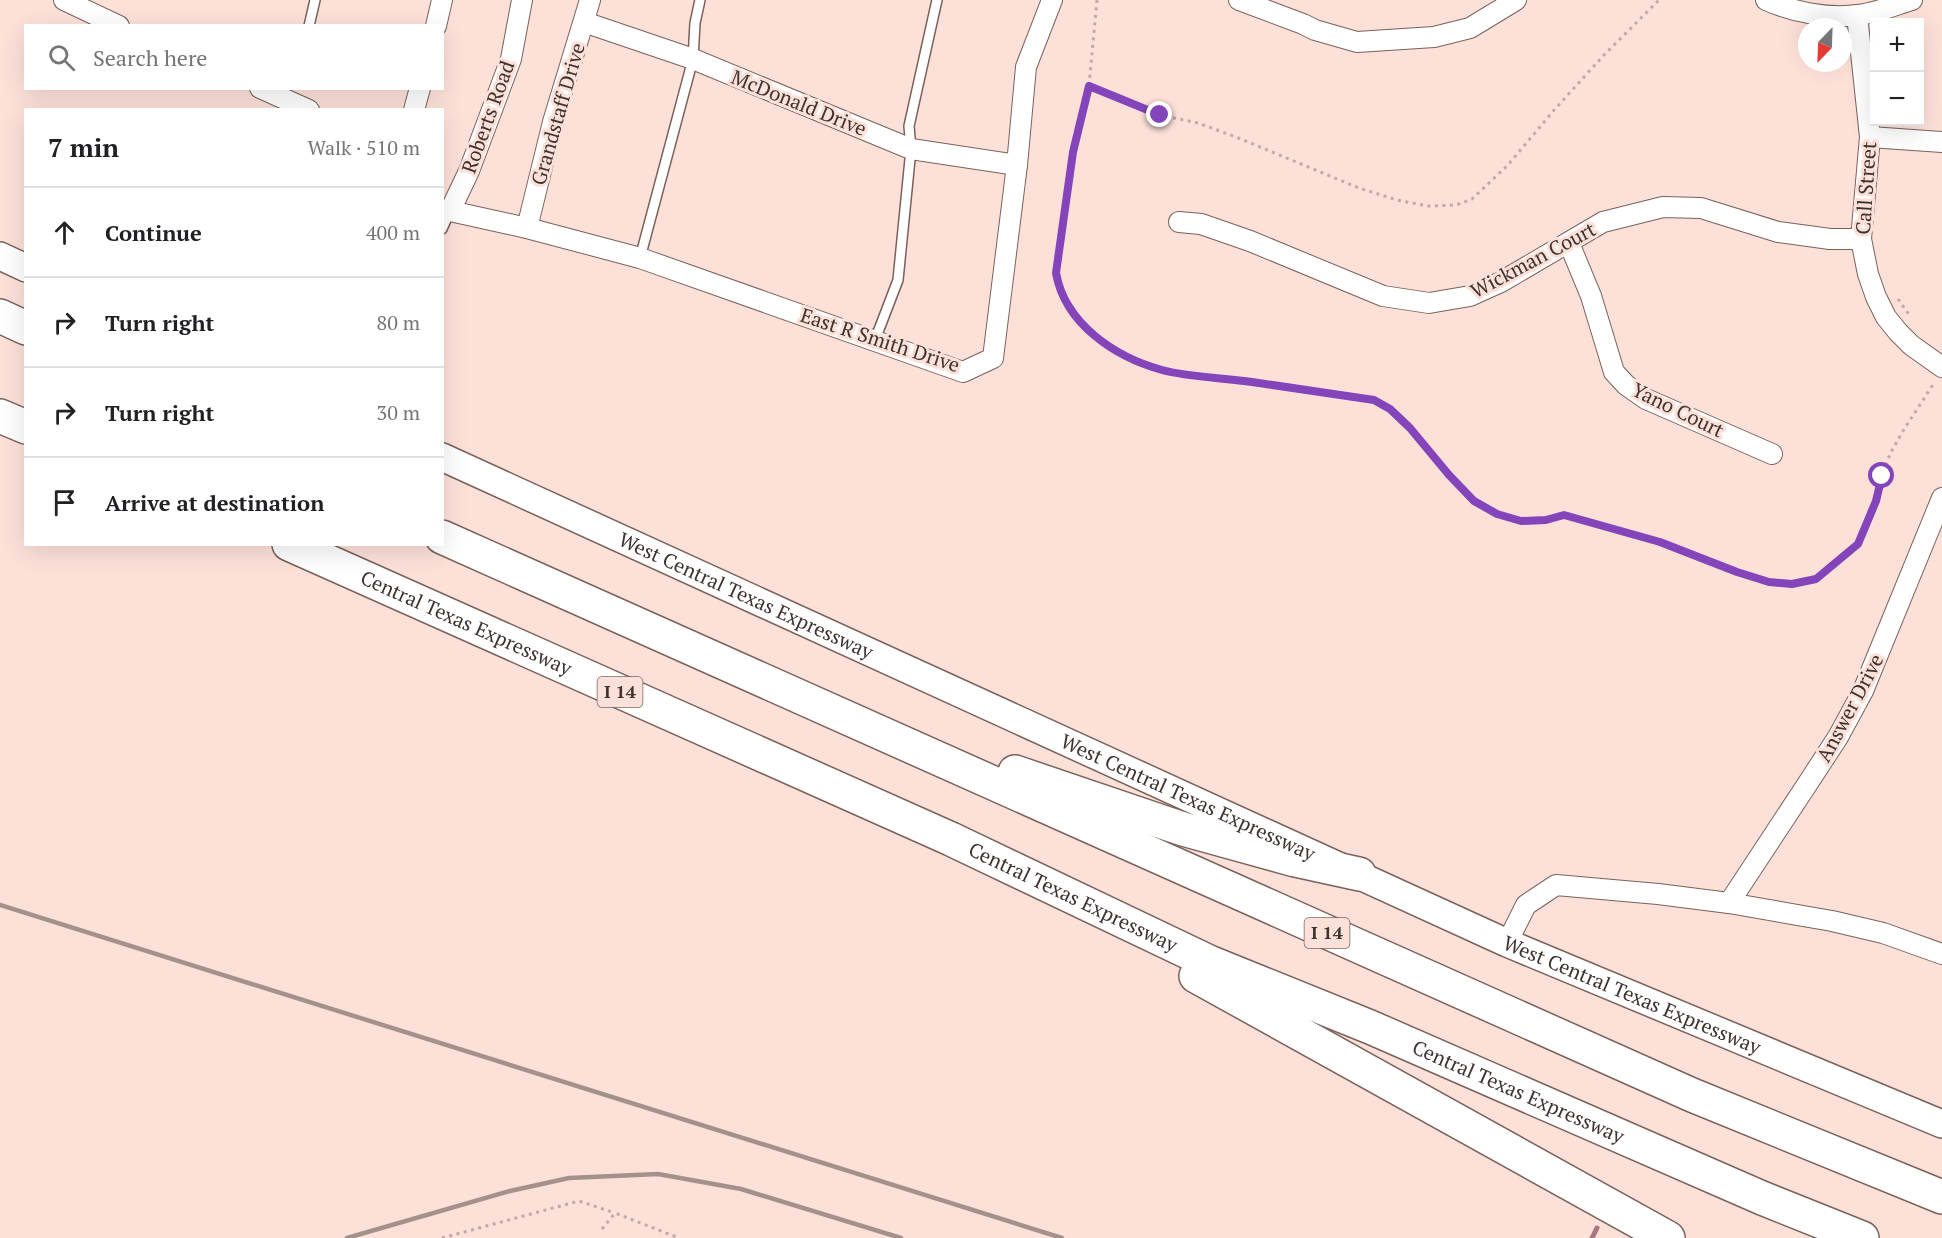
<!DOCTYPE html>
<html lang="en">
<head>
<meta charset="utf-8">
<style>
	body { margin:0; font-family:"PT Serif",serif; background:#f6f6f6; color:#202124 }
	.controls { position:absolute; right:18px; top:18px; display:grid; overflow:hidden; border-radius:0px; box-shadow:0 6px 24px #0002 }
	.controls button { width:54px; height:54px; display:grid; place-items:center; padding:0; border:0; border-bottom:2px solid #e0e0e0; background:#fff; color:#202124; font:30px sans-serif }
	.compass { position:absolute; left:1798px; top:18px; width:54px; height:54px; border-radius:50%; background:#fff; box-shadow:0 6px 24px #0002; rotate:203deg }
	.stop { position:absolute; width:18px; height:18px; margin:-14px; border:4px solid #8445bb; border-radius:50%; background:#fff }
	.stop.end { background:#8445bb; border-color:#fff; box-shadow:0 2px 6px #0008 }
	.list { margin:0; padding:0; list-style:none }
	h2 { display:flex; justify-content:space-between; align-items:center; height:78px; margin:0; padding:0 24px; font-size:26px }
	h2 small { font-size:20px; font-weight:400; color:#757577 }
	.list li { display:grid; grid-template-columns:39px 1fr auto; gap:18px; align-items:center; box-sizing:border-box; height:90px; padding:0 24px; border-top:2px solid #e0e0e0 }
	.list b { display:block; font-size:22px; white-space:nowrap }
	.list em { font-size:20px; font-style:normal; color:#757577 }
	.icon { flex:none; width:33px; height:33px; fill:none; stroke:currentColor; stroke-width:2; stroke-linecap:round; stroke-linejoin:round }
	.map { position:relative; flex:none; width:1942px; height:1238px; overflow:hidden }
	.search { position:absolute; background:#fff; box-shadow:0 6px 24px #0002; left:24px; top:24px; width:420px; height:66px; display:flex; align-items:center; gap:15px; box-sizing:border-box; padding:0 21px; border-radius:0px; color:#757577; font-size:22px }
	.panel { position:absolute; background:#fff; box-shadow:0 6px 24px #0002; left:24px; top:108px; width:420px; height:438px; border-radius:0px }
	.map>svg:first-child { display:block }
</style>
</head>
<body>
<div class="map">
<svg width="1942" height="1238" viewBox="0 0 1942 1238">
	<rect width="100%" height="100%" fill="#fde1d9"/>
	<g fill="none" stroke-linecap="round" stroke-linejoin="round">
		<path stroke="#a77783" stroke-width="5" d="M 1592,1238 L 1597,1228"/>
		<defs>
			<g id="service">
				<path d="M 309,26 L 315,0"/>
				<path d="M 442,229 L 450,211"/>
				<path d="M 640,258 L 693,59 L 695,23 L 700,0"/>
				<path d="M 875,340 L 898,280 L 911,149 L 909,126 L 937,0"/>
			</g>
			<g id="minor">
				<path d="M 64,0 L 119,26"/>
				<path d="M 522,0 L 511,59 L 469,171 L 450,211 L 527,228 L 640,258 L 963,372 L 993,358 L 1017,165 L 1026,67 L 1052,0"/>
				<path d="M 1239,0 L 1303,24 L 1315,30 L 1357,42 L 1434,37 L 1470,28 L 1516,0"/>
				<path d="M 1766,0 C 1793,12 1828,19 1858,15 C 1876,13 1895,5 1912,0"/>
				<path d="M 1857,15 L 1870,137 L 1861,239 L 1868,274 L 1876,297 L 1886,317 L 1898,332 L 1911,345 L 1942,367"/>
				<path d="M 584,22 L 693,59 L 911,149 L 1017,165"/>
				<path d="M 436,26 L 442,0"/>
				<path d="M 260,88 L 309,110"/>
				<path d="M 414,110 L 420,88"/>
				<path d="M 1870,137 L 1942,142"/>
				<path d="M 1179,222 L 1201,224 L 1250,241 L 1383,296 L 1429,303 L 1470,296 L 1501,282 L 1603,222 L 1663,207 L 1701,208 L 1778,232 L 1830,239 L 1861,239"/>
				<path d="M 527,228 L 553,122 L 590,0"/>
				<path d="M 1569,243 L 1591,296 L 1614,372 L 1626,385 L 1646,399 L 1772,454"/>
				<path d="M 1729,903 L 1810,780 L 1838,737 L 1863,691 L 1942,498"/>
				<path d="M 1507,943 L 1526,905 L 1556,885 L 1658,894 L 1729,903 L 1832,921 L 1883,933 L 1942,954"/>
			</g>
			<g id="secondary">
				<path d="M 0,256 L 26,268"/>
				<path id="s1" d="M 442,457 L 1507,943 L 1942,1124"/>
			</g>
			<g id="motorway">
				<path d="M 0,316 L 26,328"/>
				<path d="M 0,416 L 26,427"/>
				<path d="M 442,537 L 1692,1095 L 1942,1197"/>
				<path id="s2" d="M 289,544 L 951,839 L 1209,962 L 1370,1027 L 1762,1198 L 1862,1238"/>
				<path d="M 1015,772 L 1183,829 L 1295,860 L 1359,874"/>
				<path d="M 1196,976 L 1668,1238"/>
			</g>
		</defs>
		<use href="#service" stroke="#79615a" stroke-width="12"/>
		<use href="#minor" stroke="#79615a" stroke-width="22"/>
		<use href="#secondary" stroke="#79615a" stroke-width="30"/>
		<use href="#motorway" stroke="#79615a" stroke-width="36"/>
		<g stroke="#c0aaa3" stroke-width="3" stroke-dasharray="3 4.5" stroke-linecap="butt">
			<path d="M 1097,0 L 1089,86 L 1073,152 L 1056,273 L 1059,290 L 1077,318 L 1098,339 L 1123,355 L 1163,370 L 1374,400 L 1390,409 L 1410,428 L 1449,475 L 1474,501 L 1497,515 L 1521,521 L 1546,520 L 1564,515 L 1660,542 L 1737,572 L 1769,582 L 1792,584 L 1816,579 L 1858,544 L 1876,501 L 1882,476 L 1890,454 L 1903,431 L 1934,383"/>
			<path d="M 1089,86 L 1160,115 L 1198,123 L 1236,137 L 1359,188 L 1397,200 L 1428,206 L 1456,205 L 1472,199 L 1507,166 L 1555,109 L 1604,55 L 1659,0"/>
			<path d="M 1898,299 L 1910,316"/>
			<path d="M 602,1229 L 615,1213 L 679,1238"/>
			<path d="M 442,1238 L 579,1201 L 615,1213"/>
		</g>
		<use href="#service" stroke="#fff" stroke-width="9"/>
		<use href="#minor" stroke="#fff" stroke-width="20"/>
		<use href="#secondary" stroke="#fff" stroke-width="27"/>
		<use href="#motorway" stroke="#fff" stroke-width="33"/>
		<g stroke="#a5918b" stroke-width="4.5">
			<path d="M 0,905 L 1062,1238"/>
			<path d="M 347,1238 L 510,1191 L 569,1178 L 658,1174 L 741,1189 L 901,1238"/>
		</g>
	</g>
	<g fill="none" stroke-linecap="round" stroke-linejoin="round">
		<path stroke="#8445bb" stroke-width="8" d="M 1160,115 L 1089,86 L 1073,152 L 1056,273 C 1065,324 1115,357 1162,370 C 1187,377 1225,378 1252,382 C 1293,388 1334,394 1374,400 L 1390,409 L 1410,428 L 1449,475 L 1474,501 L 1497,514 L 1521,521 L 1546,520 L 1564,515 L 1660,542 L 1737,572 L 1769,582 L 1792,584 L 1816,579 L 1858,544 L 1876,501 L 1882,476"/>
	</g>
	<g text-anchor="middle" stroke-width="6" stroke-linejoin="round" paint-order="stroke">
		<g fill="#fde1d9" stroke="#776763" stroke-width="1.5">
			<rect x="597.5" y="677" width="45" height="30" rx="4.5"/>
			<rect x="1304.5" y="918" width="45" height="30" rx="4.5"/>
		</g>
		<g font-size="18" font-weight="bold" fill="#3e3330">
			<text x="620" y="698">I 14</text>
			<text x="1327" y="939">I 14</text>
		</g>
		<g font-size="20" fill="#3e3330" stroke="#fde1d9">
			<text transform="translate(799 103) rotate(22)" y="7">McDonald Drive</text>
			<text transform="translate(558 114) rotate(-74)" y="7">Grandstaff Drive</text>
			<text transform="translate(488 117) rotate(-70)" y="7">Roberts Road</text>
			<text transform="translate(1866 188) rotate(-86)" y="7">Call Street</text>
			<text transform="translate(1533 260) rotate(-28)" y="7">Wickman Court</text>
			<text transform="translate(880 340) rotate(18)" y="7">East R Smith Drive</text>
			<text transform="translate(1678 410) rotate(26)" y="7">Yano Court</text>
			<text dy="7" stroke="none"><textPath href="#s1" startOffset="334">West Central Texas Expressway</textPath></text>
			<text dy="7" stroke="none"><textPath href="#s2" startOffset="194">Central Texas Expressway</textPath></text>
			<text transform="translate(1850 708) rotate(-62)" y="7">Answer Drive</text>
			<text dy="7" stroke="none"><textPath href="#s1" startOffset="820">West Central Texas Expressway</textPath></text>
			<text dy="7" stroke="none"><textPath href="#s2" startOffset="860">Central Texas Expressway</textPath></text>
			<text dy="7" stroke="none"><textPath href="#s1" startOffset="1306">West Central Texas Expressway</textPath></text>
			<text dy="7" stroke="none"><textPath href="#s2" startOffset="1346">Central Texas Expressway</textPath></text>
		</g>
	</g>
</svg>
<div class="controls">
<button>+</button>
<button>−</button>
</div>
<svg class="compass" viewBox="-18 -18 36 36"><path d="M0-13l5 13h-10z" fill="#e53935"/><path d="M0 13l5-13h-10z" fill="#757577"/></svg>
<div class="stop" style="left:1882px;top:476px"></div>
<div class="stop end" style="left:1160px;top:115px"></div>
<div class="search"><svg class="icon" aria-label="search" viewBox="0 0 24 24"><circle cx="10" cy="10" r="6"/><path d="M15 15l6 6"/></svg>Search here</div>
<section class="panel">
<h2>7 min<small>Walk · 510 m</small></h2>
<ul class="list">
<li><svg class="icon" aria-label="ahead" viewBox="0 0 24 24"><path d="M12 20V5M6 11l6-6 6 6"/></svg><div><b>Continue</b></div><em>400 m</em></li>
<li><svg class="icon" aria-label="right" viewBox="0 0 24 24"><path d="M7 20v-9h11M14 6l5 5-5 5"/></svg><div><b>Turn right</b></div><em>80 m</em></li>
<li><svg class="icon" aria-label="right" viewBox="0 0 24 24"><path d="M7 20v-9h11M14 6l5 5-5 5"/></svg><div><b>Turn right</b></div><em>30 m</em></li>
<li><svg class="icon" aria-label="arrive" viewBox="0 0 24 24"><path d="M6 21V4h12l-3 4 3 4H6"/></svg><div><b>Arrive at destination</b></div></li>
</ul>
</section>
</div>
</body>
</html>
